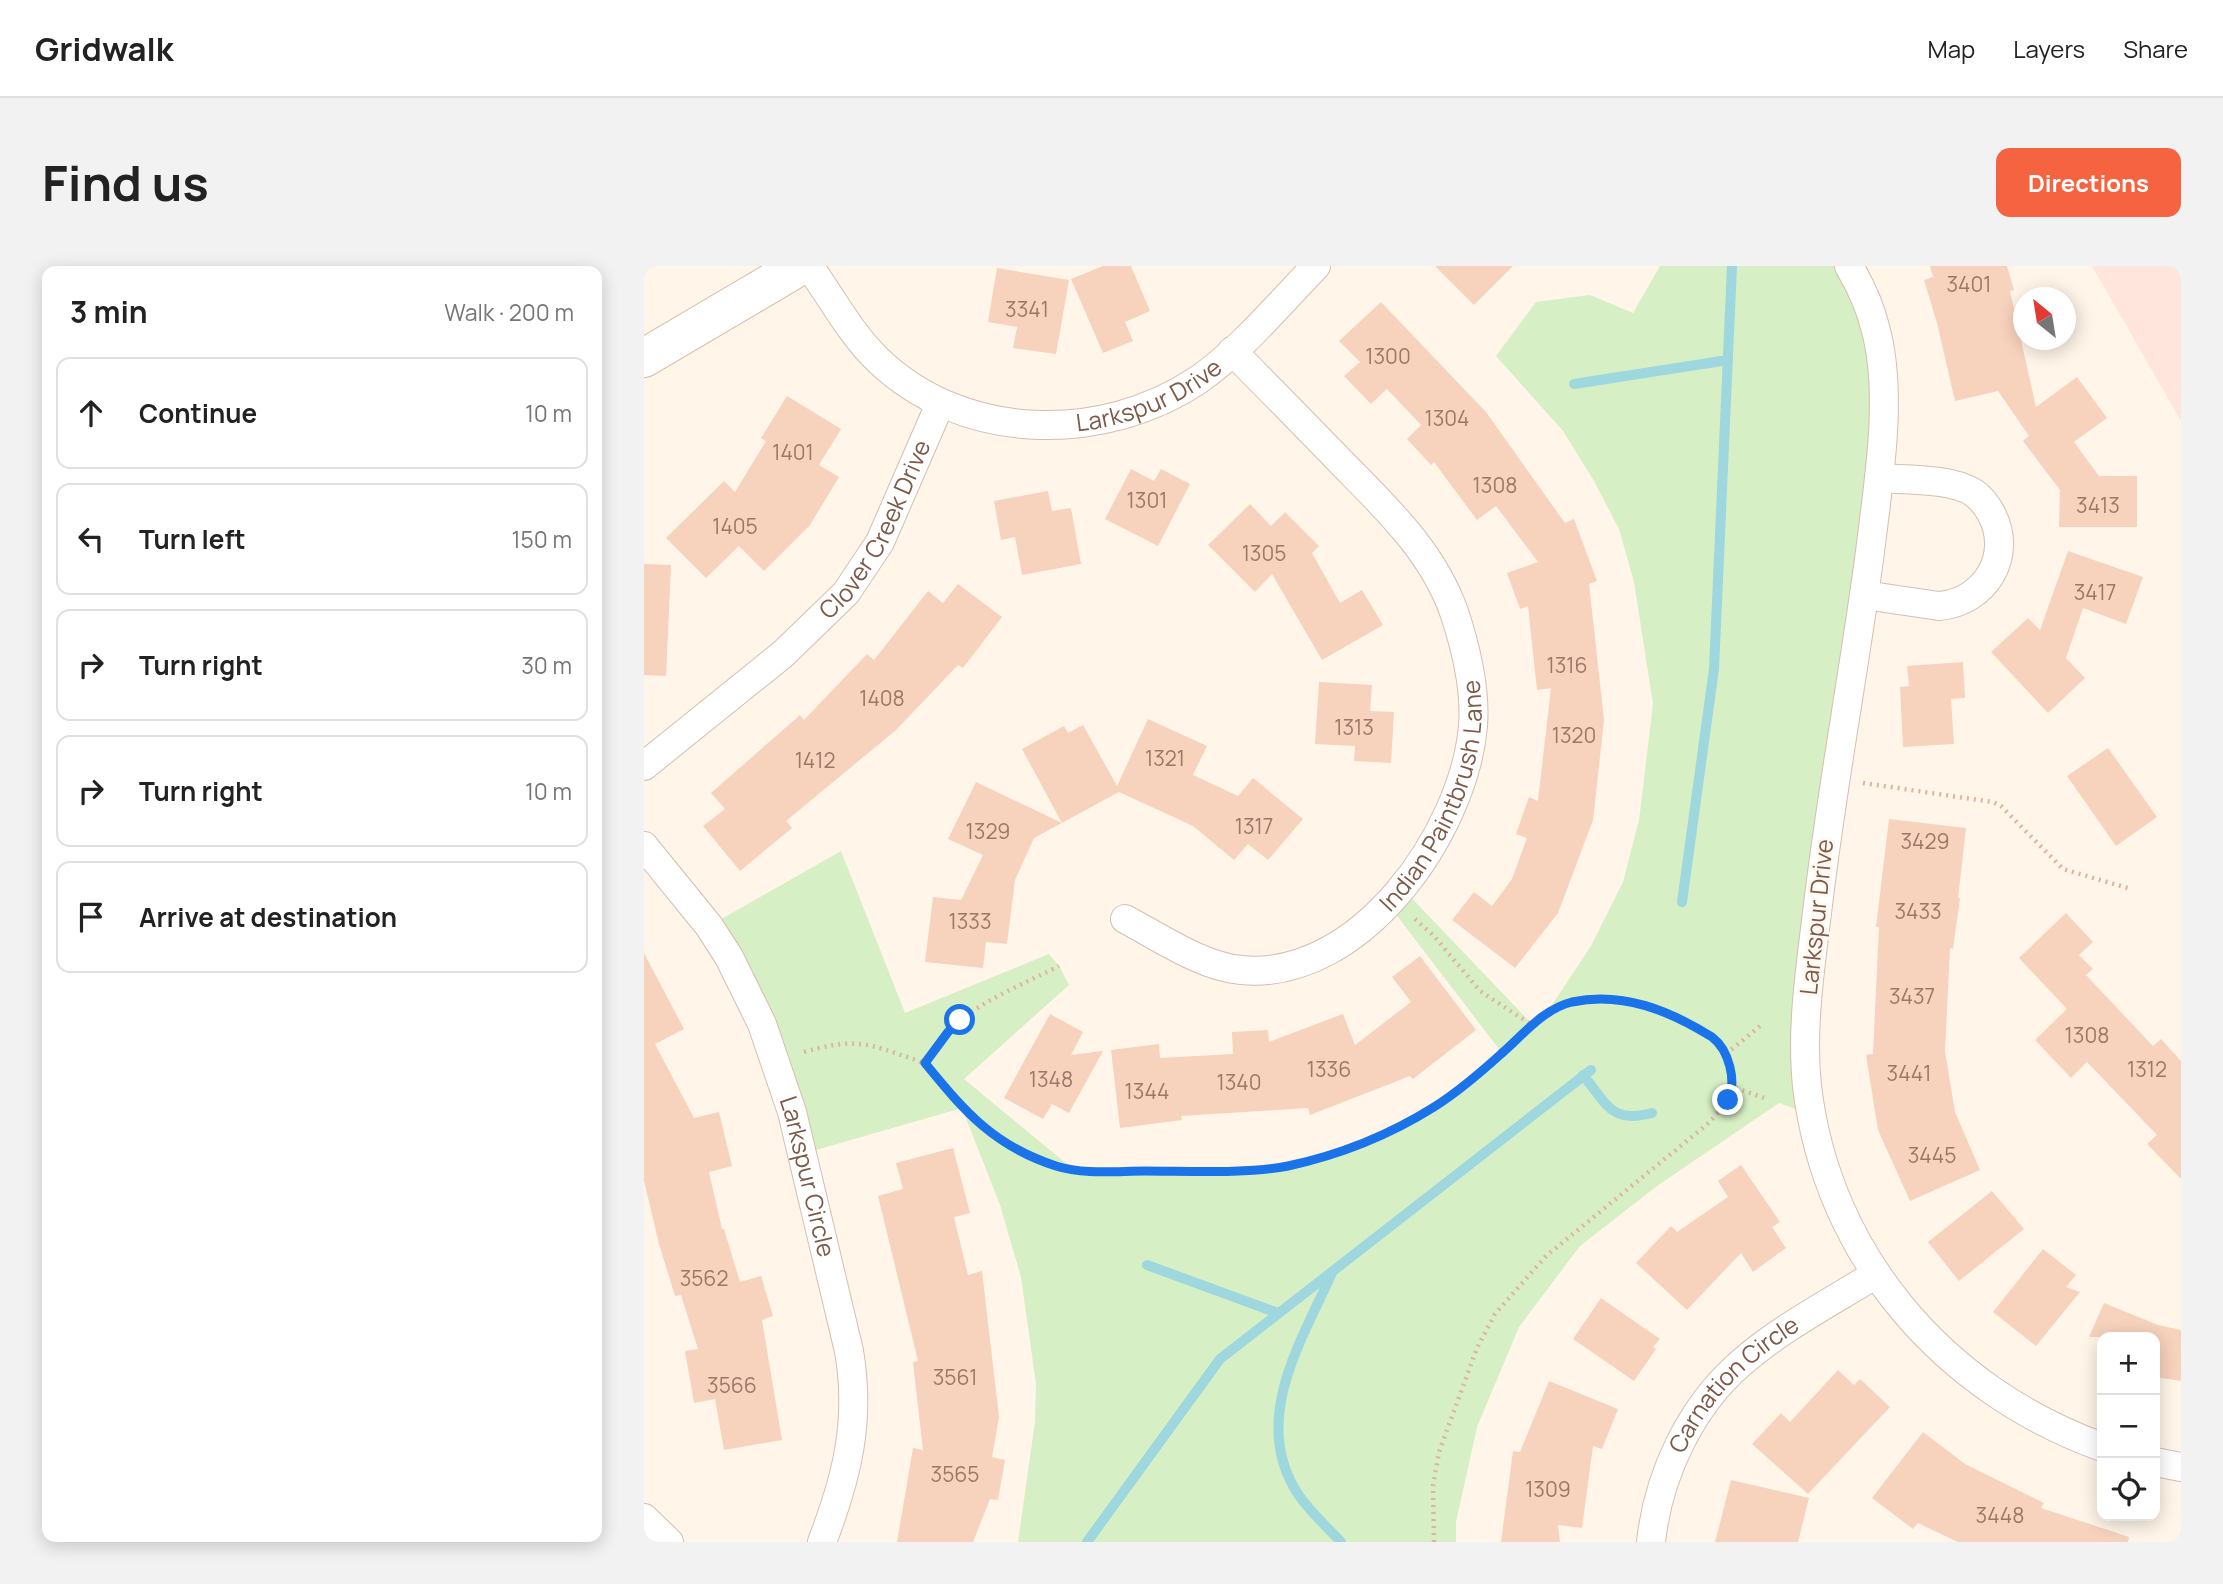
<!DOCTYPE html>
<html lang="en">
<head>
<meta charset="utf-8">
<style>
	body { margin:0; font-family:Manrope,sans-serif; background:#f2f2f2; color:#222 }
	.controls { position:absolute; right:21px; bottom:21px; display:grid; overflow:hidden; border-radius:14px; box-shadow:0 4px 18px #0003 }
	.controls button { width:63px; height:63px; display:grid; place-items:center; padding:0; border:0; border-bottom:2px solid #e0e0e0; background:#fff; color:#222; font:35px sans-serif }
	.compass { position:absolute; left:1369px; top:21px; width:63px; height:63px; border-radius:50%; background:#fff; box-shadow:0 4px 18px #0003; rotate:330deg }
	.stop { position:absolute; width:21px; height:21px; margin:-16px; border:5px solid #1a73e8; border-radius:50%; background:#fff }
	.stop.end { background:#1a73e8; border-color:#fff; box-shadow:0 2px 7px #0008 }
	.list { margin:0; padding:0; list-style:none }
	h2 { display:flex; justify-content:space-between; align-items:center; height:91px; margin:0; padding:0 28px; font-size:30px }
	h2 small { font-size:23px; font-weight:400; color:#767676 }
	.list li { display:grid; grid-template-columns:46px 1fr auto; gap:21px; align-items:center; box-sizing:border-box; height:112px; margin:0 14px 14px; padding:0 14px; border:2px solid #e0e0e0; border-radius:14px }
	.list b { display:block; font-size:26px; white-space:nowrap }
	.list em { font-size:23px; font-style:normal; color:#767676 }
	.icon { flex:none; width:38px; height:38px; fill:none; stroke:currentColor; stroke-width:2; stroke-linecap:round; stroke-linejoin:round }
	.map { position:relative; flex:none; width:1537px; height:1276px; overflow:hidden; border-radius:14px }
	header { display:flex; align-items:center; gap:42px; box-sizing:border-box; height:98px; padding:0 35px; background:#fff; border-bottom:2px solid #e0e0e0 }
	header strong { font-size:33px }
	nav { display:flex; gap:38px; margin-inline-start:auto; font-size:24px }
	.intro { display:flex; align-items:center; justify-content:space-between; box-sizing:border-box; height:168px; padding:0 42px }
	h1 { margin:0; font-size:49px }
	.button { padding:18px 32px; border-radius:14px; background:#f56341; color:#fff; font-size:24px; font-weight:700 }
	main { display:flex; gap:42px; padding:0 42px }
	aside { flex:1; background:#fff; border-radius:14px; box-shadow:0 4px 18px #0003 }
	.map>svg:first-child { display:block }
</style>
</head>
<body>
<header>
<strong>Gridwalk</strong>
<nav><a>Map</a><a>Layers</a><a>Share</a></nav>
</header>
<div class="intro"><h1>Find us</h1><a class="button">Directions</a></div>
<main>
<aside>
<h2>3 min<small>Walk · 200 m</small></h2>
<ul class="list">
<li><svg class="icon" aria-label="ahead" viewBox="0 0 24 24"><path d="M12 20V5M6 11l6-6 6 6"/></svg><div><b>Continue</b></div><em>10 m</em></li>
<li><svg class="icon" aria-label="left" viewBox="0 0 24 24"><path d="M17 20v-9H6M10 6l-5 5 5 5"/></svg><div><b>Turn left</b></div><em>150 m</em></li>
<li><svg class="icon" aria-label="right" viewBox="0 0 24 24"><path d="M7 20v-9h11M14 6l5 5-5 5"/></svg><div><b>Turn right</b></div><em>30 m</em></li>
<li><svg class="icon" aria-label="right" viewBox="0 0 24 24"><path d="M7 20v-9h11M14 6l5 5-5 5"/></svg><div><b>Turn right</b></div><em>10 m</em></li>
<li><svg class="icon" aria-label="arrive" viewBox="0 0 24 24"><path d="M6 21V4h12l-3 4 3 4H6"/></svg><div><b>Arrive at destination</b></div></li>
</ul>
</aside>
<div class="map">
<svg width="1537" height="1276" viewBox="0 0 1537 1276">
	<rect width="100%" height="100%" fill="#fff5e8"/>
	<path fill="#ffe5dc" d="M 1448,0 L 1537,0 L 1537,155 Z"/>
	<path fill="#d7efc4" d="M 1016,0 L 1205,0 L 1238,103 L 1191,511 L 1168,849 L 1135,837 L 1013,920 L 936,980 L 875,1061 L 833,1161 L 812,1256 L 812,1276 L 374,1276 L 391,1156 L 392,1118 L 377,1011 L 356,939 L 318,842 L 158,888 L 65,660 L 197,585 L 261,747 L 405,688 L 415,700 L 425,719 L 320,813 L 418,894 C 424,898 430,903 436,904 C 460,909 487,905 511,905 C 554,904 601,908 644,900 C 725,885 797,840 858,787 L 744,638 L 758,622 L 889,759 L 902,748 L 947,680 L 979,616 L 995,554 L 1009,438 L 990,316 L 975,263 L 950,215 L 919,165 L 852,90 L 892,36 L 946,29 L 989,47 Z"/>
	<g fill="none" stroke-linecap="round" stroke-linejoin="round">
		<g stroke="#9ed7de" stroke-width="10">
			<path d="M 930,118 L 1084,94"/>
			<path d="M 1038,636 L 1070,403 L 1088,0"/>
			<path d="M 939,809 C 963,838 967,858 1008,847"/>
			<path d="M 503,999 L 634,1047"/>
			<path d="M 688,1007 C 657,1076 606,1155 654,1228 C 666,1246 682,1260 697,1276"/>
			<path d="M 443,1276 L 576,1093 L 947,804"/>
		</g>
	</g>
	<g fill="#f7d2bd">
		<path d="M 459,0 L 487,0 L 506,45 L 481,56 L 489,75 L 459,87 L 427,13 Z"/>
		<path d="M 791,0 L 869,0 L 830,39 Z"/>
		<path d="M 1286,0 L 1363,0 L 1370,24 L 1366,25 L 1392,141 L 1433,111 L 1463,152 L 1430,176 L 1455,210 L 1493,210 L 1493,261 L 1415,261 L 1416,224 L 1379,175 L 1385,170 L 1354,125 L 1311,135 L 1293,57 L 1280,14 L 1289,11 Z"/>
		<path d="M 353,2 L 425,14 L 412,88 L 369,82 L 373,61 L 344,56 Z"/>
		<path d="M 737,36 L 842,146 L 921,257 L 930,253 L 953,315 L 945,318 L 960,454 L 949,554 L 914,647 L 871,702 L 808,654 L 830,626 L 848,640 L 868,613 L 883,572 L 872,568 L 885,531 L 894,535 L 907,422 L 893,424 L 884,340 L 876,343 L 863,307 L 894,296 L 852,240 L 833,254 L 790,196 L 787,199 L 763,173 L 777,159 L 743,123 L 727,138 L 700,110 L 716,96 L 695,75 Z"/>
		<path d="M 143,130 L 197,163 L 175,199 L 195,211 L 166,259 L 120,305 L 95,280 L 62,312 L 22,272 L 80,215 L 91,226 L 122,175 L 117,172 Z"/>
		<path d="M 487,203 L 510,215 L 517,203 L 546,218 L 514,280 L 461,253 Z"/>
		<path d="M 404,225 L 408,245 L 427,242 L 437,298 L 378,309 L 371,271 L 357,274 L 350,235 Z"/>
		<path d="M 606,238 L 627,260 L 641,246 L 675,280 L 668,287 L 696,337 L 718,324 L 739,359 L 678,394 L 628,308 L 611,326 L 564,279 Z"/>
		<path d="M 1424,285 L 1499,311 L 1482,358 L 1439,342 L 1422,392 L 1441,412 L 1404,447 L 1347,386 L 1384,352 L 1396,364 Z"/>
		<path d="M 0,298 L 27,299 L 22,410 L 0,409 Z"/>
		<path d="M 314,318 L 358,351 L 319,402 L 314,399 L 252,464 L 142,555 L 148,562 L 96,605 L 59,560 L 81,543 L 67,527 L 156,449 L 160,454 L 223,388 L 230,394 L 284,325 L 299,337 Z"/>
		<path d="M 1319,396 L 1321,432 L 1307,433 L 1310,478 L 1259,481 L 1256,421 L 1265,420 L 1263,400 Z"/>
		<path d="M 675,416 L 728,419 L 726,445 L 750,446 L 747,497 L 710,495 L 711,480 L 671,478 Z"/>
		<path d="M 504,453 L 563,480 L 549,509 L 594,530 L 609,512 L 659,553 L 624,594 L 604,578 L 590,594 L 549,560 L 475,526 L 390,572 L 371,614 L 363,678 L 342,676 L 339,702 L 281,696 L 289,631 L 317,634 L 339,589 L 304,573 L 332,516 L 418,557 L 378,483 L 420,460 L 424,467 L 439,459 L 473,520 Z"/>
		<path d="M 1464,482 L 1513,551 L 1472,580 L 1423,510 Z"/>
		<path d="M 1245,553 L 1322,562 L 1314,632 L 1316,632 L 1309,683 L 1306,682 L 1301,785 L 1311,846 L 1336,904 L 1266,935 L 1234,864 L 1222,789 L 1229,788 L 1235,661 L 1232,661 Z"/>
		<path d="M 1422,647 L 1449,676 L 1435,689 L 1449,703 L 1442,709 L 1509,780 L 1517,773 L 1537,795 L 1537,913 L 1503,878 L 1513,869 L 1443,796 L 1427,812 L 1391,774 L 1423,743 L 1375,692 Z"/>
		<path d="M 0,687 L 40,763 L 11,778 L 50,852 L 75,846 L 88,900 L 65,906 L 78,963 L 80,963 L 96,1016 L 117,1010 L 129,1050 L 118,1054 L 138,1174 L 80,1184 L 71,1133 L 50,1137 L 41,1085 L 54,1083 L 37,1029 L 31,1030 L 15,978 L 0,915 Z"/>
		<path d="M 776,690 L 832,764 L 769,813 L 766,810 L 666,849 L 664,842 L 537,850 L 538,854 L 476,862 L 467,784 L 515,778 L 516,792 L 589,788 L 588,766 L 624,764 L 625,776 L 699,748 L 711,779 L 767,736 L 748,711 Z"/>
		<path d="M 406,748 L 439,766 L 427,789 L 459,785 L 425,847 L 408,838 L 399,853 L 360,832 Z"/>
		<path d="M 309,882 L 326,947 L 310,951 L 324,1009 L 338,1005 L 355,1151 L 348,1191 L 361,1194 L 354,1234 L 346,1233 L 329,1276 L 253,1276 L 269,1182 L 279,1184 L 269,1096 L 274,1095 L 234,930 L 259,923 L 252,897 Z"/>
		<path d="M 1097,899 L 1136,956 L 1128,961 L 1142,982 L 1109,1006 L 1097,987 L 1043,1044 L 992,997 L 1027,960 L 1033,966 L 1084,931 L 1074,915 Z"/>
		<path d="M 1348,925 L 1380,963 L 1315,1015 L 1284,976 Z"/>
		<path d="M 1399,983 L 1432,1009 L 1422,1021 L 1436,1026 L 1392,1080 L 1349,1046 Z"/>
		<path d="M 957,1032 L 1016,1073 L 1009,1081 L 1012,1083 L 990,1115 L 929,1073 Z"/>
		<path d="M 1460,1037 L 1514,1059 L 1537,1064 L 1537,1115 L 1511,1111 L 1511,1071 L 1445,1071 Z"/>
		<path d="M 1194,1104 L 1210,1119 L 1216,1113 L 1246,1141 L 1164,1228 L 1108,1178 L 1137,1147 L 1146,1156 Z"/>
		<path d="M 905,1115 L 974,1143 L 958,1183 L 949,1180 L 938,1262 L 914,1259 L 916,1276 L 857,1276 L 869,1185 L 876,1186 Z"/>
		<path d="M 1279,1166 L 1321,1198 L 1400,1237 L 1397,1242 L 1485,1271 L 1484,1276 L 1314,1276 L 1274,1257 L 1269,1263 L 1228,1232 Z"/>
		<path d="M 1087,1214 L 1165,1232 L 1154,1276 L 1071,1276 Z"/>
	</g>
	<g fill="none" stroke-linecap="round" stroke-linejoin="round">
		<defs>
			<g id="street">
				<path id="s1" d="M 165,0 C 188,32 206,67 234,94 C 319,176 458,178 554,114 C 596,85 636,37 672,0"/>
				<path d="M 1205,0 C 1216,19 1226,40 1231,61 C 1250,128 1234,218 1226,286 C 1210,407 1187,526 1173,647 C 1166,704 1157,763 1163,820 C 1183,990 1300,1124 1458,1181"/>
				<path d="M 1220,329 L 1295,340 C 1341,336 1370,290 1347,247 C 1343,240 1337,232 1330,227 C 1308,212 1261,214 1235,212"/>
				<path id="s2" d="M 0,500 L 139,388 L 202,327 L 236,276 L 296,138"/>
				<path id="s3" d="M 0,580 L 65,660 L 85,691 L 118,758 L 148,846 L 205,1085 C 217,1155 203,1211 178,1276"/>
				<path id="s4" d="M 481,653 C 515,671 559,701 597,704 C 716,716 820,566 829,460 C 832,422 822,382 810,346 C 788,284 740,240 696,195 C 660,158 624,121 588,85"/>
				<path d="M 1511,1196 L 1537,1201"/>
				<path d="M 0,1252 L 25,1276"/>
				<path id="s5" d="M 1007,1276 C 1014,1210 1046,1141 1097,1097 C 1137,1062 1187,1036 1232,1008"/>
			</g>
			<path id="secondary" d="M 0,92 L 156,0"/>
		</defs>
		<use href="#street" stroke="#d5beaf" stroke-width="30"/>
		<use href="#secondary" stroke="#d9beab" stroke-width="40"/>
		<g stroke="#ddb59e" stroke-width="4.5" stroke-dasharray="2 5" stroke-linecap="butt">
			<path d="M 1219,517 L 1349,536 L 1357,540 L 1419,603 L 1487,623"/>
			<path d="M 771,653 L 790,670 L 836,725 L 888,759"/>
			<path d="M 160,786 C 199,775 216,774 254,788 C 262,791 271,793 279,797 C 290,803 304,827 314,837 C 345,873 396,902 444,905 L 622,903 C 688,894 756,867 809,828 C 831,812 851,794 870,776 C 882,765 893,752 907,744 C 955,715 1025,744 1068,771 C 1084,783 1085,803 1089,821"/>
			<path d="M 1082,788 L 1116,760"/>
			<path d="M 281,798 C 291,784 299,770 311,759 C 338,734 382,717 415,700"/>
			<path d="M 790,1276 L 789,1220 L 795,1186 L 833,1082 L 851,1048 L 902,990 L 1066,856 L 1084,834 L 1089,821 L 1123,833"/>
		</g>
		<use href="#street" stroke="#fff" stroke-width="28"/>
		<use href="#secondary" stroke="#fff" stroke-width="38"/>
	</g>
	<g fill="none" stroke-linecap="round" stroke-linejoin="round">
		<path stroke="#1a73e8" stroke-width="9" d="M 316,754 L 304,766 L 281,797 C 321,846 350,880 412,900 C 440,909 473,905 501,905 C 544,905 603,908 644,900 C 695,889 747,868 790,841 C 814,826 836,807 857,788 C 879,769 899,743 928,736 C 979,725 1026,745 1068,771 C 1085,784 1093,815 1084,834"/>
	</g>
	<g text-anchor="middle" stroke-width="6" stroke-linejoin="round" paint-order="stroke">
		<g font-size="21" fill="#9c7765">
			<text x="1325" y="26">3401</text>
			<text x="383" y="51">3341</text>
			<text x="744" y="98">1300</text>
			<text x="803" y="160">1304</text>
			<text x="149" y="194">1401</text>
			<text x="851" y="227">1308</text>
			<text x="503" y="242">1301</text>
			<text x="1454" y="247">3413</text>
			<text x="91" y="268">1405</text>
			<text x="620" y="295">1305</text>
			<text x="1451" y="334">3417</text>
			<text x="923" y="407">1316</text>
			<text x="238" y="440">1408</text>
			<text x="710" y="469">1313</text>
			<text x="930" y="477">1320</text>
			<text x="521" y="500">1321</text>
			<text x="171" y="502">1412</text>
			<text x="610" y="568">1317</text>
			<text x="344" y="573">1329</text>
			<text x="1281" y="583">3429</text>
			<text x="1274" y="653">3433</text>
			<text x="326" y="663">1333</text>
			<text x="1268" y="738">3437</text>
			<text x="1443" y="777">1308</text>
			<text x="685" y="811">1336</text>
			<text x="1503" y="811">1312</text>
			<text x="1265" y="815">3441</text>
			<text x="407" y="821">1348</text>
			<text x="595" y="824">1340</text>
			<text x="503" y="833">1344</text>
			<text x="1288" y="897">3445</text>
			<text x="60" y="1020">3562</text>
			<text x="311" y="1119">3561</text>
			<text x="88" y="1127">3566</text>
			<text x="311" y="1216">3565</text>
			<text x="904" y="1231">1309</text>
			<text x="1356" y="1257">3448</text>
		</g>
		<g font-size="24" fill="#7d5948" stroke="#fff9f1">
			<text dy="8" stroke="none"><textPath href="#s1" startOffset="410">Larkspur Drive</textPath></text>
			<text dy="8" stroke="none"><textPath href="#s2" startOffset="336">Clover Creek Drive</textPath></text>
			<text dy="8" stroke="none"><textPath href="#s4" startOffset="415">Indian Paintbrush Lane</textPath></text>
			<text transform="translate(1173 651) rotate(-84)" y="8">Larkspur Drive</text>
			<text dy="8" stroke="none"><textPath href="#s3" startOffset="374">Larkspur Circle</textPath></text>
			<text dy="8" stroke="none"><textPath href="#s5" startOffset="184">Carnation Circle</textPath></text>
		</g>
	</g>
</svg>
<div class="controls">
<button>+</button>
<button>−</button>
<button><svg class="icon" aria-label="locate" viewBox="0 0 24 24"><circle cx="12" cy="12" r="6"/><path d="M12 2v4M12 18v4M2 12h4M18 12h4"/></svg></button>
</div>
<svg class="compass" viewBox="-18 -18 36 36"><path d="M0-13l5 13h-10z" fill="#e53935"/><path d="M0 13l5-13h-10z" fill="#767676"/></svg>
<div class="stop" style="left:316px;top:754px"></div>
<div class="stop end" style="left:1084px;top:834px"></div>
</div>
</main>
</body>
</html>
